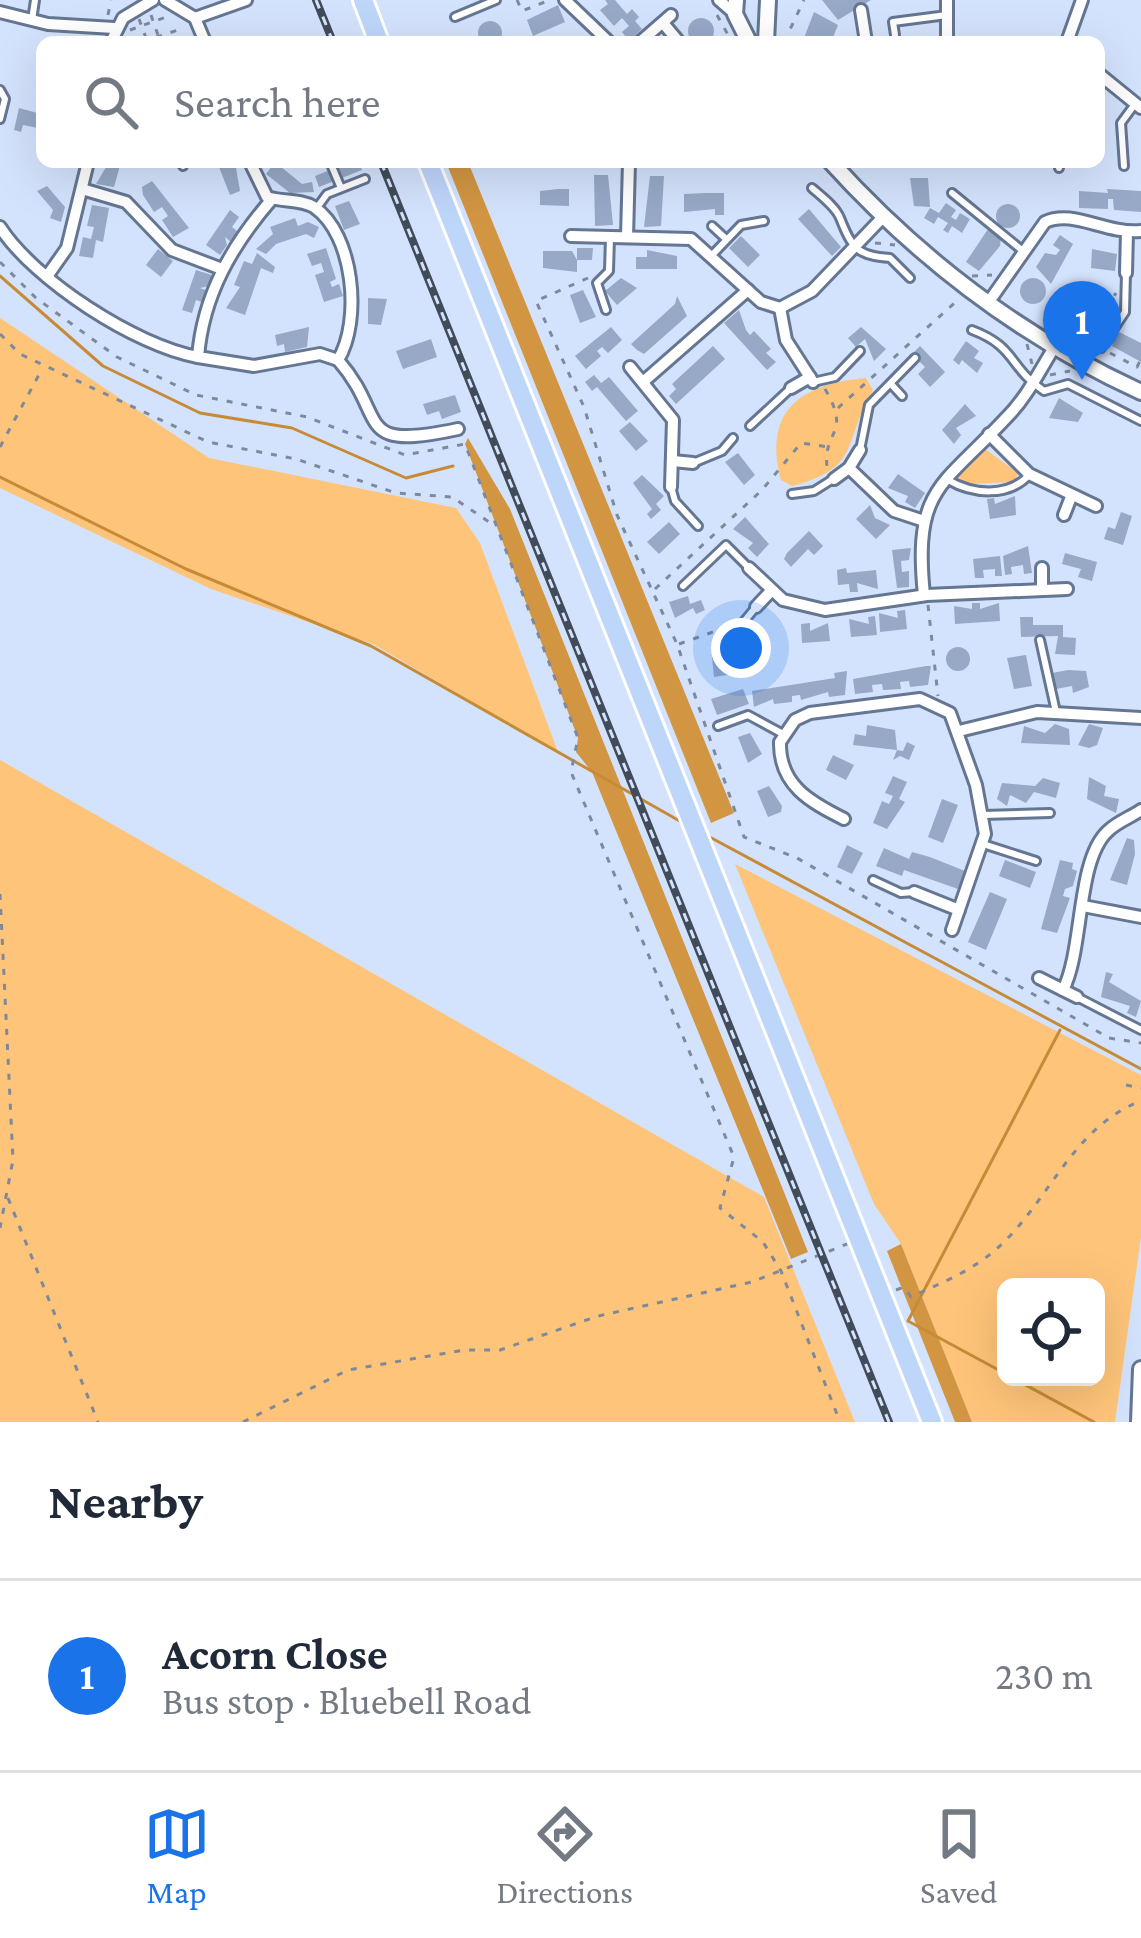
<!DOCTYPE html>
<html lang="en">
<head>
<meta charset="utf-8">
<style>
	body { margin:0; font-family:"Crimson Pro",serif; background:#f6f6f7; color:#1f2937 }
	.controls { position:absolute; right:36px; bottom:36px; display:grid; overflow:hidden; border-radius:18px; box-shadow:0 12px 48px #0002 }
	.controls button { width:108px; height:108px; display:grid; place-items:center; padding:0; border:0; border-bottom:3px solid #e0e1e3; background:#fff; color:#1f2937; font:60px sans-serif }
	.you { position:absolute; left:741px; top:648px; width:42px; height:42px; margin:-30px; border:9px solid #fff; border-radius:50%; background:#1a73e8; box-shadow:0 0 0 18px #1a73e833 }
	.badge { display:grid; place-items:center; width:78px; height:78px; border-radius:50%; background:#1a73e8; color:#fff; font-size:39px; font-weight:700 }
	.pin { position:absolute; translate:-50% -99px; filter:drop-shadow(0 3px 6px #0008) }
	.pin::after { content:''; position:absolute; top:63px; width:42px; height:36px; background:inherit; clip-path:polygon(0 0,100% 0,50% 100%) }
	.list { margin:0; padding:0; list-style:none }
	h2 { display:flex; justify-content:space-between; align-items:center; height:156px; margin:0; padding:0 48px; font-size:51px }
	h2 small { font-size:39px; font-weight:400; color:#747a83 }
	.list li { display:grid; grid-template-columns:78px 1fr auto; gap:36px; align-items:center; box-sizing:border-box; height:192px; padding:0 48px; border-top:3px solid #e0e1e3 }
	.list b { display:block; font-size:45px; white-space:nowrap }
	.list p { margin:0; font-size:39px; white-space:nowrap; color:#747a83 }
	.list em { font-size:39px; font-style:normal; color:#747a83 }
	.icon { flex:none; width:66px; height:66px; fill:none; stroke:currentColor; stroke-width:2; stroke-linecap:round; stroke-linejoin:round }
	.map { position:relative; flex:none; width:1141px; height:1422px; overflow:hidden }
	.search { position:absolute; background:#fff; box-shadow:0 12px 48px #0002; left:36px; right:36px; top:36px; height:132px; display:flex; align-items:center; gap:30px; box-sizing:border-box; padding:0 42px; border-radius:18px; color:#747a83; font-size:45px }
	.sheet { height:348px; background:#fff }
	nav { display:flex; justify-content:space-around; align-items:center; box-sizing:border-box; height:168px; border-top:3px solid #e0e1e3; background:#fff; font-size:33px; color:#747a83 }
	nav a { display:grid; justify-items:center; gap:6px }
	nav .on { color:#1a73e8 }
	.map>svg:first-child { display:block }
</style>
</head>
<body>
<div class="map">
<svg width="1141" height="1422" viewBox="0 0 1141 1422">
	<rect width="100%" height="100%" fill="#d4e3fd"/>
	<g fill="#fec479" fill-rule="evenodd">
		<path d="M 0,318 L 209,458 L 456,508 L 480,543 L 558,752 L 373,644 L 211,589 L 0,488 Z"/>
		<path d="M 866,378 L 873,390 C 842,441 863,468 792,486 L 781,480 C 763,411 800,384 866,378 Z"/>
		<path d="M 985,449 L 1018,473 L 1015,482 L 967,484 L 955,479 Z"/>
		<path d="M 0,760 L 764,1197 L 855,1422 L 0,1422 Z"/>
		<path d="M 735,864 L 1141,1075 L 1141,1237 L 1115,1422 L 972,1422 L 901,1244 L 874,1204 ZM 1006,1287 L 1096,1287 L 1096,1377 L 1006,1377 Z"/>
	</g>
	<g fill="#d29643">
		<path d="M 446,162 L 468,162 L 734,813 L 711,823 Z"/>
		<path d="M 468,438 L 510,509 L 808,1252 L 791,1259 L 592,772 L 576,752 L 578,738 L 465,444 Z"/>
		<path d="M 901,1244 L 972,1422 L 955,1422 L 887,1251 Z"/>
	</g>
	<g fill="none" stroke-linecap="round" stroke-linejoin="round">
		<g stroke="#c78b37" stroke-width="3">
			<path d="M 0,276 L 103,366 L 200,413 L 292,428 L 406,478 L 453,466"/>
			<path d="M 0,477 L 186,569 L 371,646 L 685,824"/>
			<path d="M 704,834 L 1141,1069"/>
			<path d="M 1006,1374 L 908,1321 L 1060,1030"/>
			<path d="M 1011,1377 L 1094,1422"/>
		</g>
	</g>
	<g fill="#97a9c7">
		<path d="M 605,0 L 615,0 L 627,14 L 632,9 L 639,17 L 635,21 L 642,29 L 629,41 L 622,32 L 629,26 L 622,18 L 614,26 L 600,10 L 608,4 Z"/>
		<path d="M 822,0 L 871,0 L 838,20 Z"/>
		<path d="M 558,5 L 565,22 L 533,36 L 527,20 Z"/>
		<path d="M 814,12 L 838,25 L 831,42 L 804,38 Z"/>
		<circle cx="701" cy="31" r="13"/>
		<circle cx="490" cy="33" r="12"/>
		<path d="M 19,108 L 41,114 L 38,128 L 23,125 L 21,132 L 14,130 Z"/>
		<path d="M 109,162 L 121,162 L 114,187 L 96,184 Z"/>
		<path d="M 217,162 L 235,162 L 240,191 L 230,195 Z"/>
		<path d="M 275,162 L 302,184 L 312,182 L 314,192 L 290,193 L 266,174 Z"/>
		<path d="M 333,162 L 359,162 L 362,170 L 319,187 L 315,176 L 335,168 Z"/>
		<path d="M 594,175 L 608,175 L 613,225 L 595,226 Z"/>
		<path d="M 650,176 L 664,176 L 661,226 L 644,227 Z"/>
		<path d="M 910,178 L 928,178 L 930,207 L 914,206 Z"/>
		<path d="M 152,181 L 189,228 L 173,237 L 162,220 L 168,216 L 162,207 L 154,212 L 143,195 L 142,187 Z"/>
		<path d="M 47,186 L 65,207 L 61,222 L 50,218 L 53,210 L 37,191 Z"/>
		<path d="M 558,189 L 569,189 L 569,206 L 540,205 L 540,191 Z"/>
		<path d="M 1107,189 L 1141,191 L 1141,212 L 1114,210 L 1113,199 L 1108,199 L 1108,209 L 1079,208 L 1079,191 L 1108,193 Z"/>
		<path d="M 705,193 L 724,193 L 724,215 L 715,215 L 715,209 L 684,212 L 684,194 Z"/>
		<path d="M 349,201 L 360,224 L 344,230 L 335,206 Z"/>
		<path d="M 946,203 L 956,210 L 951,217 L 956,220 L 960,213 L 970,219 L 962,233 L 952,226 L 948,233 L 943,230 L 948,223 L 938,217 L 934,224 L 924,218 L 930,208 L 939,213 Z"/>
		<circle cx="1008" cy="216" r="12"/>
		<path d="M 92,205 L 109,208 L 103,242 L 96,240 L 93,258 L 79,256 L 83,237 L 91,239 L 94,227 L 87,226 Z"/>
		<path d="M 809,209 L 841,247 L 832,256 L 798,219 Z"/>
		<path d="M 230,210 L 239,217 L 232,227 L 238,232 L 231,242 L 225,237 L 227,245 L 220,255 L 206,245 Z"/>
		<path d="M 295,218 L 298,226 L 308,222 L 319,227 L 314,238 L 306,234 L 276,244 L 266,254 L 256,249 L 273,234 L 270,227 Z"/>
		<path d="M 988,229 L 1001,238 L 1000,246 L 979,271 L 966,262 Z"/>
		<path d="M 1060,235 L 1073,244 L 1051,284 L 1036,267 L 1045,253 L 1056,255 L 1060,250 L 1053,245 Z"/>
		<path d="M 741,236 L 760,255 L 748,267 L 729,248 Z"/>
		<path d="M 326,248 L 336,279 L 330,282 L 332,287 L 339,284 L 343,296 L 324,302 L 315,275 L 324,272 L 321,263 L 312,266 L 307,254 Z"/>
		<path d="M 577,248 L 593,248 L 592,260 L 577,260 L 577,272 L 543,268 L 543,251 L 572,251 L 577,260 Z"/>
		<path d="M 158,249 L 173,261 L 161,277 L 146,265 Z"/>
		<path d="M 1092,249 L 1117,254 L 1115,271 L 1091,268 Z"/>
		<path d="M 647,250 L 677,256 L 677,269 L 636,269 L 636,257 L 647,257 Z"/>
		<path d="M 257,253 L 275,267 L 273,273 L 261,268 L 245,315 L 226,308 L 240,287 L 234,285 L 244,261 L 252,264 Z"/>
		<path d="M 196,270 L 212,275 L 209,286 L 200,288 L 208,291 L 204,303 L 196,300 L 192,313 L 182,310 Z"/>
		<circle cx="1033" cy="291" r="13"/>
		<path d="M 621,278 L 637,288 L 617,305 L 605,291 Z"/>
		<path d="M 1089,284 L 1103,300 L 1083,339 L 1068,330 Z"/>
		<path d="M 583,290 L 596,317 L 580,323 L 570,295 Z"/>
		<path d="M 677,296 L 687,316 L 644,354 L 637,350 L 631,344 L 675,304 Z"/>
		<path d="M 368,298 L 387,299 L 381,325 L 368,324 Z"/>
		<path d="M 739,310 L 746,330 L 750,335 L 754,331 L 771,349 L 766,353 L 776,362 L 767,370 L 724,323 Z"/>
		<path d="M 309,327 L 307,347 L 285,352 L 284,344 L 277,346 L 275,335 Z"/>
		<path d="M 611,327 L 622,340 L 608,353 L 602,347 L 597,351 L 601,356 L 586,369 L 575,356 Z"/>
		<path d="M 861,327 L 886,349 L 874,361 L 865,339 L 856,347 L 848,338 Z"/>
		<path d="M 1119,332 L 1141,343 L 1141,362 L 1112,346 Z"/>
		<path d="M 431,339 L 437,357 L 403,369 L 396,351 Z"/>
		<path d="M 966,341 L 979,351 L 974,358 L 983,363 L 977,373 L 962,360 L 959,365 L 953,360 Z"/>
		<path d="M 713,346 L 725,359 L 676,404 L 669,396 L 676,389 L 672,384 Z"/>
		<path d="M 920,346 L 945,372 L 930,387 L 918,374 L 925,367 L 912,354 Z"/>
		<path d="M 594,375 L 601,383 L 609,377 L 638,411 L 626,421 L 597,387 L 592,391 L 585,382 Z"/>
		<path d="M 455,395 L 461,412 L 442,419 L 439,411 L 427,415 L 423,404 Z"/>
		<path d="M 1059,398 L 1083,413 L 1078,422 L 1049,418 Z"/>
		<path d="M 965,404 L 976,416 L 956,428 L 961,435 L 954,444 L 942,430 Z"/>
		<path d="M 630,422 L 648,441 L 636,451 L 619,431 Z"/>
		<path d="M 738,453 L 755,475 L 744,485 L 725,462 Z"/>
		<path d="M 898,474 L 925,493 L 915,508 L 905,502 L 908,496 L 888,488 Z"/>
		<path d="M 642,475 L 664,496 L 656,504 L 661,510 L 651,519 L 647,514 L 652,509 L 633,483 Z"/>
		<path d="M 1015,496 L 1016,515 L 990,519 L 987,499 L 994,498 L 995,504 Z"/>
		<path d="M 870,505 L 875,518 L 890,525 L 876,539 L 856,519 Z"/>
		<path d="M 1121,512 L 1132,516 L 1123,545 L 1104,539 L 1108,527 L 1115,529 Z"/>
		<path d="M 745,517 L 769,544 L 757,557 L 748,548 L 753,543 L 733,529 Z"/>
		<path d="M 669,522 L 680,534 L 659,554 L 647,542 Z"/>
		<path d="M 809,531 L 823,546 L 814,555 L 808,549 L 791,567 L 784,559 L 787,553 Z"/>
		<path d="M 1028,546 L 1032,573 L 1024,574 L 1023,565 L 1011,567 L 1012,574 L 1005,575 L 1003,556 Z"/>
		<path d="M 911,548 L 909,560 L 901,561 L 902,572 L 909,571 L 909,587 L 897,588 L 892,550 Z"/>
		<path d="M 1065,553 L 1097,562 L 1092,581 L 1078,577 L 1081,569 L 1062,564 Z"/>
		<path d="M 1000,556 L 1002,576 L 995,576 L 995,569 L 983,570 L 984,578 L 975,578 L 973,559 Z"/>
		<path d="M 846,568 L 847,573 L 876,570 L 878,589 L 857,583 L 858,592 L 850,592 L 849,584 L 838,585 L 837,570 Z"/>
		<path d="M 688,596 L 690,604 L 701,600 L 705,610 L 696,614 L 693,608 L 675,618 L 669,602 Z"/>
		<path d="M 972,603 L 980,603 L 980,609 L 999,603 L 1000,621 L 955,624 L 954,606 L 972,609 Z"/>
		<path d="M 905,610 L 907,629 L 880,632 L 879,613 L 898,618 L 897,611 Z"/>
		<path d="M 875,616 L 877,635 L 851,637 L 849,619 L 869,624 L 868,617 Z"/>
		<path d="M 1020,617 L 1033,617 L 1033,625 L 1063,625 L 1063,637 L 1076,638 L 1075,655 L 1055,654 L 1058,636 L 1021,637 Z"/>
		<path d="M 810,623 L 810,631 L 828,623 L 830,641 L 802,643 L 801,624 Z"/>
		<circle cx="958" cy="659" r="12"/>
		<path d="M 725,655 L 726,664 L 750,660 L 753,671 L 714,677 L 712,657 Z"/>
		<path d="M 1026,655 L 1032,686 L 1014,689 L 1007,658 Z"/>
		<path d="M 926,666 L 931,666 L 928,685 L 910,687 L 909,681 L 900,682 L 901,689 L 883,690 L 882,684 L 872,685 L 873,692 L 855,694 L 853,679 Z"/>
		<path d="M 1068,670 L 1086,671 L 1089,687 L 1073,693 L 1072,686 L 1056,689 L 1052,673 Z"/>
		<path d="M 847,671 L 845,695 L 829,697 L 828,692 L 801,700 L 800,695 L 792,696 L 792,702 L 774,704 L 773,699 L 754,707 L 752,691 L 835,678 L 834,673 Z"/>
		<path d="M 743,689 L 749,704 L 717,715 L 711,699 Z"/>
		<path d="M 1055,724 L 1069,729 L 1070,745 L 1021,743 L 1024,726 L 1045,733 Z"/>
		<path d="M 1089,724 L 1103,728 L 1097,745 L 1089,748 L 1078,745 Z"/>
		<path d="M 867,725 L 895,730 L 897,750 L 903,751 L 907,742 L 915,746 L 909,760 L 900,756 L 893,760 L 897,750 L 853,745 L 855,734 L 866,736 Z"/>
		<path d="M 750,733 L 762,754 L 748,763 L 738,737 Z"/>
		<path d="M 833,755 L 854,765 L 846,780 L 826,770 Z"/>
		<path d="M 893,776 L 907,782 L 899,799 L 905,802 L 887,829 L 873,823 L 882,801 L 889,804 L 893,796 L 885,793 Z"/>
		<path d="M 1089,777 L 1106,786 L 1104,796 L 1119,799 L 1116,813 L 1087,799 Z"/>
		<path d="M 1043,778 L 1060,783 L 1056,798 L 1034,792 L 1026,803 L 1010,795 L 1007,806 L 997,799 L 1002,783 L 1035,786 Z"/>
		<path d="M 769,786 L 782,806 L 781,812 L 768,817 L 757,791 Z"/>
		<path d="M 942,799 L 958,805 L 943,843 L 928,837 Z"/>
		<path d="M 1127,838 L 1134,840 L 1135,854 L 1127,885 L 1110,880 Z"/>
		<path d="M 847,845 L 863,853 L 852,874 L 837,867 Z"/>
		<path d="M 884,848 L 909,859 L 912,852 L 930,857 L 965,871 L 958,889 L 904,870 L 902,876 L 876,866 Z"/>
		<path d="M 1005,860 L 1036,872 L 1030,888 L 999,876 Z"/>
		<path d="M 1060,860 L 1073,863 L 1072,869 L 1077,871 L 1073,886 L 1065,889 L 1063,896 L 1070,898 L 1057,933 L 1041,929 Z"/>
		<path d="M 990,892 L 1007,899 L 986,950 L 968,942 Z"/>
		<path d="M 1106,972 L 1113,974 L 1109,982 L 1141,1001 L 1136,1017 L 1127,1013 L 1130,1006 L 1101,997 Z"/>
	</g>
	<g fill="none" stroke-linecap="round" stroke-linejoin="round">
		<defs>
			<g id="service">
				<path d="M 455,17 L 496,0"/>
				<path d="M 32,20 L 35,0"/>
				<path d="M 895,35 L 893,22 L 947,15"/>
				<path d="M 0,90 L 5,99 L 0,119"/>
				<path d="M 181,162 L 183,166"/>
				<path d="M 330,162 L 341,188"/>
				<path d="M 1058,162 L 1059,168"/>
				<path d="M 1124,166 L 1121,123 L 1135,104"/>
				<path d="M 812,188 C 821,196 836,207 840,218 C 852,248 857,256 890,258 L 910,278"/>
				<path d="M 952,193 L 1023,251"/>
				<path d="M 316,209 L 327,194 L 365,179"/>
				<path d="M 712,226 L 726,239"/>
				<path d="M 713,254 L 741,225 L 764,221"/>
				<path d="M 606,310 L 597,283 L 609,271 L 610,237"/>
				<path d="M 972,330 C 1017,347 1008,367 1044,391 L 1068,384 L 1141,421"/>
				<path d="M 1101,348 L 1125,312 L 1126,273"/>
				<path d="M 813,382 L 835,377 L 860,351"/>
				<path d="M 891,384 L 902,396"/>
				<path d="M 750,426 L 791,388"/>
				<path d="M 860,450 L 869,405 L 915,358"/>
				<path d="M 693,463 L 722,451 L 733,438"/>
				<path d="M 948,480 C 972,494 1008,498 1029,475"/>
				<path d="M 671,487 L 675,501 L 698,526"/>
				<path d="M 792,494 L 814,491 L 833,479"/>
				<path d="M 683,586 L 726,545 L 749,568"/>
				<path d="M 732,636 L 756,607"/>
				<path d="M 1040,640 L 1056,712"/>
				<path d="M 718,726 L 748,715 L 783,734"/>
				<path d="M 983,815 L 1050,813"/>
				<path d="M 983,844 L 1036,861"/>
				<path d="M 873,880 L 901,893 L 914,892"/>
				<path d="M 1077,997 L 1141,1030"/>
			</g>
			<g id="minor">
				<path d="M 165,0 L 195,18 L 205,42"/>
				<path d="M 565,0 L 609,42"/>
				<path d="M 719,0 L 735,14"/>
				<path d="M 947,0 L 947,42"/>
				<path d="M 861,10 L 866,42"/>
				<path d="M 0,12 L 48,24 L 114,28"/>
				<path d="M 195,18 L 246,0"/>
				<path d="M 663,23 L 679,42"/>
				<path d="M 111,42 L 123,18 L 153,0"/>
				<path d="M 640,42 L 671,15"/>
				<path d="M 1067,42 L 1082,0"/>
				<path d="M 1099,74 L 1141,108"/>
				<path d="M 250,162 L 267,197 C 282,202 301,199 314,207 C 354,234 362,321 338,360 C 389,418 351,452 458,429"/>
				<path d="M 82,189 L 126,202 L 172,250 L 222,269"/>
				<path d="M 272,199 C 232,245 203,295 198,357 L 254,366 L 320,354 L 338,360"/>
				<path d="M 0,227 C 34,280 136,346 198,357"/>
				<path d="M 571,236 L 691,239 L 761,302 L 780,308 L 812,291 L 883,217"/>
				<path d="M 627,237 L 629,162"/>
				<path d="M 1126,273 L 1127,232"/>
				<path d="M 48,275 L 67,248 L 88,162"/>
				<path d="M 988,303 L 1045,222 C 1074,209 1104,234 1141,231"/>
				<path d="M 780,308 L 786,340 L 813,382"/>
				<path d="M 630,367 L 673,420 L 671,487"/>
				<path d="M 643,382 L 748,290"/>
				<path d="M 791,388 L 810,377"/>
				<path d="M 989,434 L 1029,474 L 1096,506"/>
				<path d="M 673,461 L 693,463"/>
				<path d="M 849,468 L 894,511 L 924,521"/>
				<path d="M 834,479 L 849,468 L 860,450"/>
				<path d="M 1064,515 L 1071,497"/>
				<path d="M 749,568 L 783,600 L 825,610 L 927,595 L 1067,589"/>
				<path d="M 1042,587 L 1042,568"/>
				<path d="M 924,595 C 913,487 942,487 1007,417 C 1027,397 1040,370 1055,346"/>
				<path d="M 756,607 L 770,592"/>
				<path d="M 959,731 L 1037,712 L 1141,718"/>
				<path d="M 844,819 C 810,802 779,785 780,742 L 795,720 L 810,713 L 920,699 L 950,713 L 976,785 L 985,834 L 952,930"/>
				<path d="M 914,892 L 959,910"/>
				<path d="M 1083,906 L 1141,917"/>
				<path d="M 1039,978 L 1077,997"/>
				<path d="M 1063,990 C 1084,949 1076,860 1108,831 C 1117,822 1131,817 1141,810"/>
			</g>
			<g id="tertiary">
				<path d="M 736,0 L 735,14 L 749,42"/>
				<path d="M 766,42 L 768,0"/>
				<path d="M 831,162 C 918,258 1023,338 1141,392"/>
				<path d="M 1139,1422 L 1141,1369"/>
			</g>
			<g id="trunk">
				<path d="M 363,0 L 379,42"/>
				<path d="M 428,162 L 932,1422"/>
			</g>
		</defs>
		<use href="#service" stroke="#657692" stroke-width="12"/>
		<use href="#minor" stroke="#657692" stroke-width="16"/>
		<use href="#tertiary" stroke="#657692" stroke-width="20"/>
		<use href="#trunk" stroke="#fff" stroke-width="24"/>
		<g stroke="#7e899c" stroke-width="3" stroke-dasharray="6 9" stroke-linecap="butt">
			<path d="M 517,0 L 522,11 L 550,0"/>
			<path d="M 108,15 L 111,0"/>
			<path d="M 151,15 L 158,35"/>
			<path d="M 717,15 L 732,42"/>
			<path d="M 139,19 L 146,38"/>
			<path d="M 130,30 L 172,15"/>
			<path d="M 142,42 L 184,28"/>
			<path d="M 784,42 L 804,0"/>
			<path d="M 875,243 L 895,245"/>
			<path d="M 0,262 L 36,298 L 117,357 L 196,395 L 307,417 L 405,455 L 465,444 L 578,738 L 571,772 L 734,1157 L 720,1208 L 763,1242 L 781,1271 L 840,1422"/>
			<path d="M 972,276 L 992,275"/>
			<path d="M 588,278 L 536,301 L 584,407 L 617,515 L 677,644 L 744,837 L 797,858 L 1109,1038 L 1141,1043"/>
			<path d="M 0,334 L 20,354 L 208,442 L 296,459 L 396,493 L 452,497 L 495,526"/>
			<path d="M 1027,344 L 1032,364"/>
			<path d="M 1083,347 L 1116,293"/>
			<path d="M 1110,353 L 1137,367 L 1140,361"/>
			<path d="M 1050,375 L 1070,371"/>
			<path d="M 825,389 C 852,435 823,429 827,467"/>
			<path d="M 838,408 L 960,298"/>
			<path d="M 0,447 L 42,369"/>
			<path d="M 655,589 L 762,490 L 801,443 L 829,447"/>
			<path d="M 928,605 L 938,696"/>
			<path d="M 679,644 L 727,627"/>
			<path d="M 0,894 L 13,1160 L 0,1228"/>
			<path d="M 1126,1085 L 1141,1088"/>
			<path d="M 8,1198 L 98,1422"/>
			<path d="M 896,1290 L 904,1287 L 911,1297 C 939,1284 969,1272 993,1252 C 1048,1206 1070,1128 1141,1101"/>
			<path d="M 243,1422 L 348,1370 L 464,1350 L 500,1350 L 598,1316 L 752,1282 L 847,1244"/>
		</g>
		<use href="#service" stroke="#fff" stroke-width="6"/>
		<use href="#minor" stroke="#fff" stroke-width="10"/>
		<use href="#tertiary" stroke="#fff" stroke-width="14"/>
		<use href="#trunk" stroke="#bfd6fb" stroke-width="18"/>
		<defs>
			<g id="rail">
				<path d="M 316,0 L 333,42"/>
				<path d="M 381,162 L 889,1422"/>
			</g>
		</defs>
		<use href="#rail" stroke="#424b59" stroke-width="8"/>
		<use href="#rail" stroke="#d4e3fd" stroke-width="3" stroke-dasharray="9" stroke-linecap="butt"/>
	</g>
</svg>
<div class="controls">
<button><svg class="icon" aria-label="locate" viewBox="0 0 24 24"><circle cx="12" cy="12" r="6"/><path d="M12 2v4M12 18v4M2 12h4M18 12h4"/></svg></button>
</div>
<div class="you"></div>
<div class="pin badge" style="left:1082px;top:380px">1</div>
<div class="search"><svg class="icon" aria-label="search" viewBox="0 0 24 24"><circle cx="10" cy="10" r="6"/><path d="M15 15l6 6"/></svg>Search here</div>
</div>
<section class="sheet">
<h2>Nearby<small></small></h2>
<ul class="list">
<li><span class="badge">1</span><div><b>Acorn Close</b><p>Bus stop · Bluebell Road</p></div><em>230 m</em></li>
</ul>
</section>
<nav>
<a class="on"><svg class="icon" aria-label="map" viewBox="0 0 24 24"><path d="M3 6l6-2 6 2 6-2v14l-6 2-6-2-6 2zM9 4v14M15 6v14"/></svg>Map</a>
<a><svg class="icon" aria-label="directions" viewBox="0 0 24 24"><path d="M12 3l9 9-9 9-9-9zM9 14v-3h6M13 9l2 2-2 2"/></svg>Directions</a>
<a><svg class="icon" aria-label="saved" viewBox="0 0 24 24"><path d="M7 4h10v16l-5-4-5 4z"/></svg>Saved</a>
</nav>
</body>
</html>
